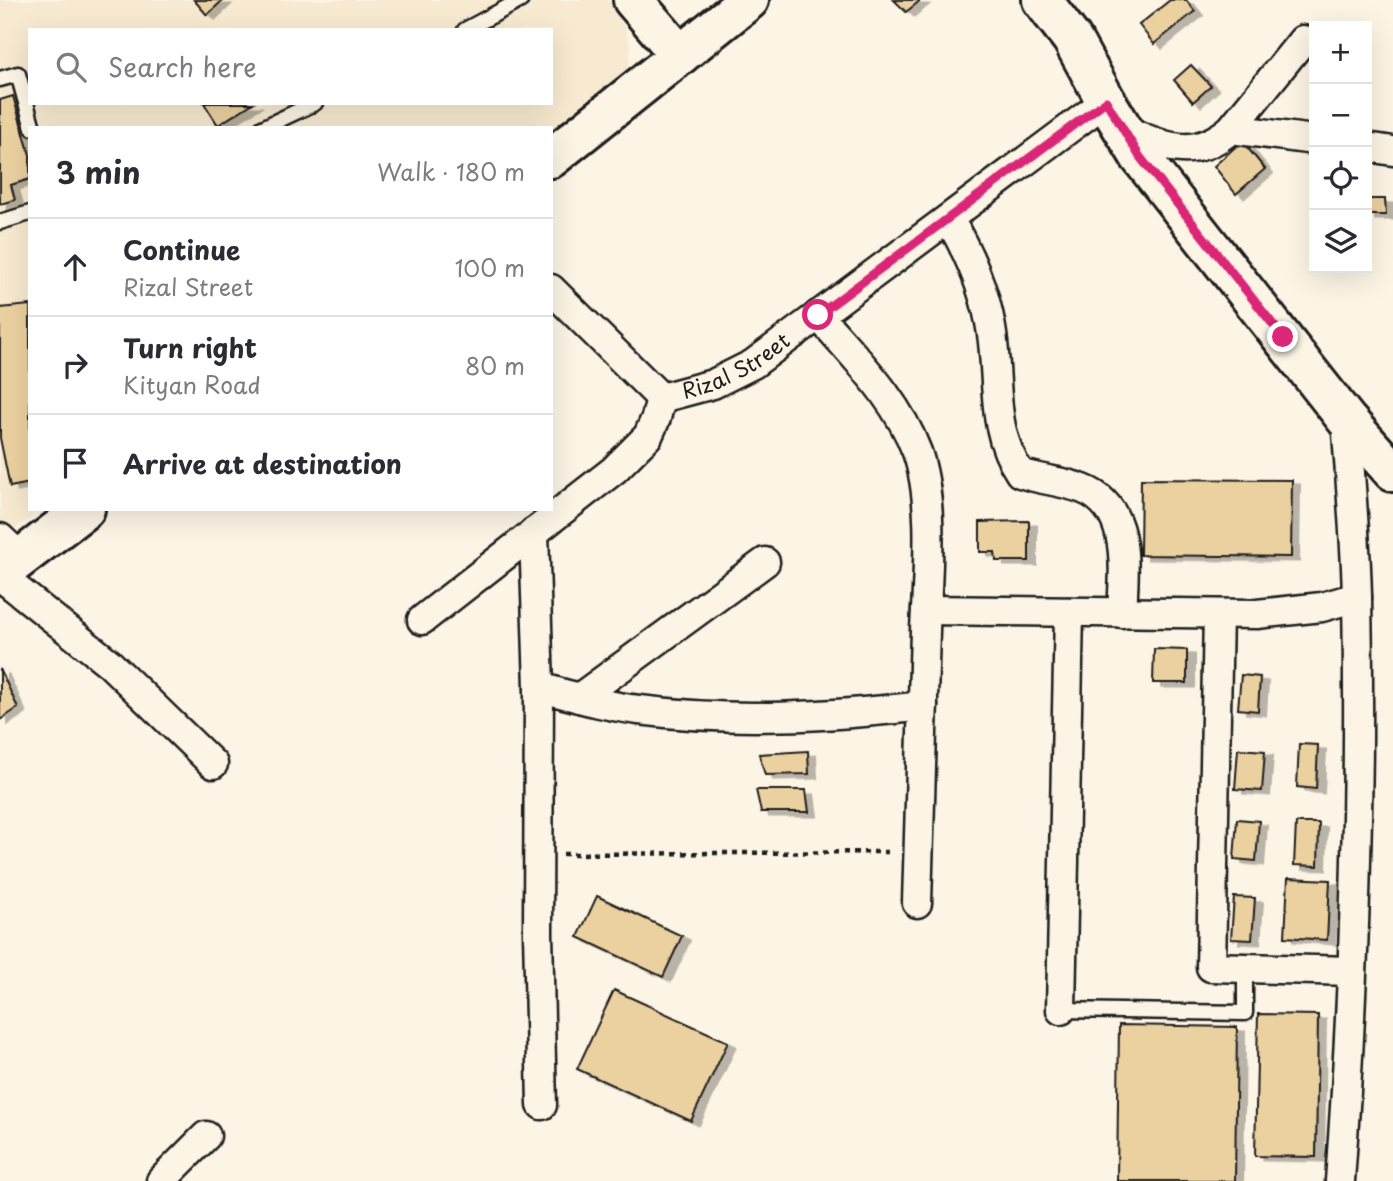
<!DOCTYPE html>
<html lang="en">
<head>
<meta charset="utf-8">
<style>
	body { margin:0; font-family:"Playpen Sans",sans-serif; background:#f7f7f7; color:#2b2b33 }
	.controls { position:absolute; right:21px; top:21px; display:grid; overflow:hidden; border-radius:0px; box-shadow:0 7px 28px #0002 }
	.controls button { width:63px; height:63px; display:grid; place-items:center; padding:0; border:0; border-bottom:2px solid #e1e1e2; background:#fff; color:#2b2b33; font:35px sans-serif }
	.stop { position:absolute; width:21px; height:21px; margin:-16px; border:5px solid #db2777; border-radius:50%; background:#fff }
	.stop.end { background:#db2777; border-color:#fff; box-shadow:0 2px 7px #0008 }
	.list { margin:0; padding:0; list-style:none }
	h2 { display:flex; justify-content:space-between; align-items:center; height:91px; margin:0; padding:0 28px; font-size:30px }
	h2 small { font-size:23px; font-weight:400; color:#7c7c81 }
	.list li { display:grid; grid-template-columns:46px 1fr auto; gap:21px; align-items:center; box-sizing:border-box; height:98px; padding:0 28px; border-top:2px solid #e1e1e2 }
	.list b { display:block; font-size:26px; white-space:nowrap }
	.list p { margin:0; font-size:23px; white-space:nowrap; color:#7c7c81 }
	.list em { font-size:23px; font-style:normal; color:#7c7c81 }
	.icon { flex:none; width:38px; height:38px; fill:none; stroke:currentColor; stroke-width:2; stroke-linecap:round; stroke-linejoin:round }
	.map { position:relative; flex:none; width:1393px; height:1181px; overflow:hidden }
	.search { position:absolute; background:#fff; box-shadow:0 7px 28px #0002; left:28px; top:28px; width:525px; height:77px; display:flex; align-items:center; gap:18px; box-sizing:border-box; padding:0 24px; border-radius:0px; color:#7c7c81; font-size:26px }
	.panel { position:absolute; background:#fff; box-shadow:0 7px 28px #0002; left:28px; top:126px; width:525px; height:385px; border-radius:0px }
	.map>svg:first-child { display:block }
</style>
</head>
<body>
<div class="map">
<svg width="1393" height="1181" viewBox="0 0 1393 1181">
	<defs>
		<filter id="shadow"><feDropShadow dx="8" dy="4.5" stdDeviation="0" flood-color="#0004"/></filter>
	</defs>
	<rect width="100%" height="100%" fill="#fcf5e5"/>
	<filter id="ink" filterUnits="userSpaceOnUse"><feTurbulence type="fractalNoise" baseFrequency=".0143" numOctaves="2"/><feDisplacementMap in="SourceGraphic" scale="14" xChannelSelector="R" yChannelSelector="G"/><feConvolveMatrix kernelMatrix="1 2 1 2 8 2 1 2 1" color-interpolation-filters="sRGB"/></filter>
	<g filter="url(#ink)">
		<path fill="#f7ead0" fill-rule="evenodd" d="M 0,0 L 608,0 L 624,26 L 631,46 L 629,67 L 619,83 L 551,135 L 551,128 L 30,128 L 30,509 L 42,509 L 13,531 L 0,518 ZM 30,30 L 551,30 L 551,103 L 30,103 Z"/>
		<g fill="#ecd1a0" stroke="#1c1c1c" stroke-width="2" filter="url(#shadow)">
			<path d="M 194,0 L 223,0 L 207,15 Z"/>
			<path d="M 894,0 L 921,0 L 906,12 Z"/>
			<path d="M 1170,0 L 1186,0 L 1195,11 L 1154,44 L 1139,25 Z"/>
			<path d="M 1191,65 L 1211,86 L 1193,102 L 1174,80 Z"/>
			<path d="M 13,96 L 30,155 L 30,179 L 11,185 L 15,200 L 0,204 L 0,100 Z"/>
			<path d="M 204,103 L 253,103 L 218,125 Z"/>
			<path d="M 1242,141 L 1265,169 L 1236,194 L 1214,166 Z"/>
			<path d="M 1367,199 L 1385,199 L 1386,215 L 1367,215 Z"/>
			<path d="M 30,305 L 30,483 L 10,487 L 0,438 L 0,308 Z"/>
			<path d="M 1141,479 L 1292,480 L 1291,557 L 1140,555 Z"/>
			<path d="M 1029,521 L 1029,561 L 996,561 L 995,552 L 980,552 L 980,522 Z"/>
			<path d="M 1154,649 L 1187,650 L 1187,683 L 1153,683 Z"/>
			<path d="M 0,669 L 18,708 L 0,720 Z"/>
			<path d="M 1241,675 L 1260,677 L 1258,711 L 1238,709 Z"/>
			<path d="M 1299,744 L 1318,745 L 1316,789 L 1297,787 Z"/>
			<path d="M 1238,749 L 1265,751 L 1262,791 L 1235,789 Z"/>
			<path d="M 808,751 L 809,774 L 765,775 L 759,754 Z"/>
			<path d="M 756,790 L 806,790 L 809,812 L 761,812 Z"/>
			<path d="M 1237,819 L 1259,821 L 1256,861 L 1234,859 Z"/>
			<path d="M 1296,823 L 1319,823 L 1318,866 L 1294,865 Z"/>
			<path d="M 1288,878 L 1330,880 L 1327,940 L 1285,937 Z"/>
			<path d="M 597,896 L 682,936 L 663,977 L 578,937 Z"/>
			<path d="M 1234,897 L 1255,898 L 1252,940 L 1231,939 Z"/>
			<path d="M 614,990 L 728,1042 L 691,1121 L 577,1069 Z"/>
			<path d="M 1258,1014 L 1318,1015 L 1316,1157 L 1255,1156 Z"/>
			<path d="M 1119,1025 L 1237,1027 L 1235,1181 L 1117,1181 Z"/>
		</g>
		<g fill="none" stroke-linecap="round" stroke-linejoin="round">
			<defs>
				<g id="lane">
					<path d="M 465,30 L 521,0"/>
					<path d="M 0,79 L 18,74 L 33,128"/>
					<path d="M 262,128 L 315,103"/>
					<path d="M 0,222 L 30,213"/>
					<path d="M 1061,1010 L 1245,1013 L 1245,968"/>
				</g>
				<g id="street">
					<path d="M 1122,129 C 1164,146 1192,162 1231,129 L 1303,40"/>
					<path d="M 1231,129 L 1314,140"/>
					<path d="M 1367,147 L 1393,151"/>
					<path d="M 949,219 C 970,255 986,292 992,334 C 999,382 991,431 1020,473 C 1040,480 1063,481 1083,489 C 1132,508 1124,570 1122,613"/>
					<path d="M 551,289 L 661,398"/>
					<path d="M 818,315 C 854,357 897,398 917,452 C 935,503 927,577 925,631 C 922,722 920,812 917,903"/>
					<path id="s1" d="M 661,398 L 713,384 L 753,364 L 1106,101"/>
					<path d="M 534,532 L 539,687 L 538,933 L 542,1105"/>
					<path d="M 0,538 L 21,558"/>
					<path d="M 0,576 L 109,663 L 213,764"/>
					<path d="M 926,610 L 1257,614 L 1322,607 L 1357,597"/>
					<path d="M 1218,614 L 1211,967 L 1351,971"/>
					<path d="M 422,620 L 614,470 L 648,436 L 656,418 L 661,398"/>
					<path d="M 539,687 C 572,696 605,706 639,710 C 734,722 828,717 923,706"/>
					<path d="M 579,698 L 765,562"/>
					<path d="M 1061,1010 L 1069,612"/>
					<path d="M 161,1181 L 206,1136"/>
					<path d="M 1340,1181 C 1354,988 1361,792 1357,598 C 1356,539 1350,478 1346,419"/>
				</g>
				<g id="secondary">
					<path d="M 633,0 L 680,55"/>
					<path d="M 1042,0 L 1072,39 L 1106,101 L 1140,157 L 1346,419 L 1393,472"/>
					<path d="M 551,158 L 749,0"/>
					<path d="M 0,574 L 85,509"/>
				</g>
			</defs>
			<use href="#lane" stroke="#1c1c1c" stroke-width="19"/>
			<use href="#street" stroke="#1c1c1c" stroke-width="33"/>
			<use href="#secondary" stroke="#1c1c1c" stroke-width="44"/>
			<path stroke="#1c1c1c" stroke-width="4.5" stroke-dasharray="5 5" stroke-linecap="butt" d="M 563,854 L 893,852"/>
			<use href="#lane" stroke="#fcf5e5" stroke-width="14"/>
			<use href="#street" stroke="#fcf5e5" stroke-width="28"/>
			<use href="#secondary" stroke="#fcf5e5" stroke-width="38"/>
		</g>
	</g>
	<g fill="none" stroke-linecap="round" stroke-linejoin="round" filter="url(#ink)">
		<path stroke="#db2777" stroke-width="9" d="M 818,315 L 1106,101 L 1140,157 L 1283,337"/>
	</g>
	<g text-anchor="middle" stroke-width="7" stroke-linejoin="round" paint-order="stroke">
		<g font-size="21" fill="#1c1c1c" stroke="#fcf5e5">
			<text dy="7" stroke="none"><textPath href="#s1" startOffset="82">Rizal Street</textPath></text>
		</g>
	</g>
</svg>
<div class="controls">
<button>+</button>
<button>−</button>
<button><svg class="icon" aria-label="locate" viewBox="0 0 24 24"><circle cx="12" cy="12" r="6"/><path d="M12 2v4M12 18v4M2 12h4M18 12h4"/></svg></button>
<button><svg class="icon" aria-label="layers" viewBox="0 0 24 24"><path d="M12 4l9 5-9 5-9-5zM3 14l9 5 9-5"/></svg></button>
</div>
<div class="stop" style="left:818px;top:315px"></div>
<div class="stop end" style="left:1283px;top:337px"></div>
<div class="search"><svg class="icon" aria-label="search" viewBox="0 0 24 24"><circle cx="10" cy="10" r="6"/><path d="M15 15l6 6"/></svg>Search here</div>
<section class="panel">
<h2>3 min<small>Walk · 180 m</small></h2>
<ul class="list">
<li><svg class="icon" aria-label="ahead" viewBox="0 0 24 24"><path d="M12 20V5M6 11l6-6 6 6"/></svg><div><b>Continue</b><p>Rizal Street</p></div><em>100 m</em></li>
<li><svg class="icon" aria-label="right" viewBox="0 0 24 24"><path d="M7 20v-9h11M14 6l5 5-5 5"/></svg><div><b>Turn right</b><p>Kityan Road</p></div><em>80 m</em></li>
<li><svg class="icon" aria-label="arrive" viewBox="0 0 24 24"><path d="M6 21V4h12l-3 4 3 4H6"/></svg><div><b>Arrive at destination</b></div></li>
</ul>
</section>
</div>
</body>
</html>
